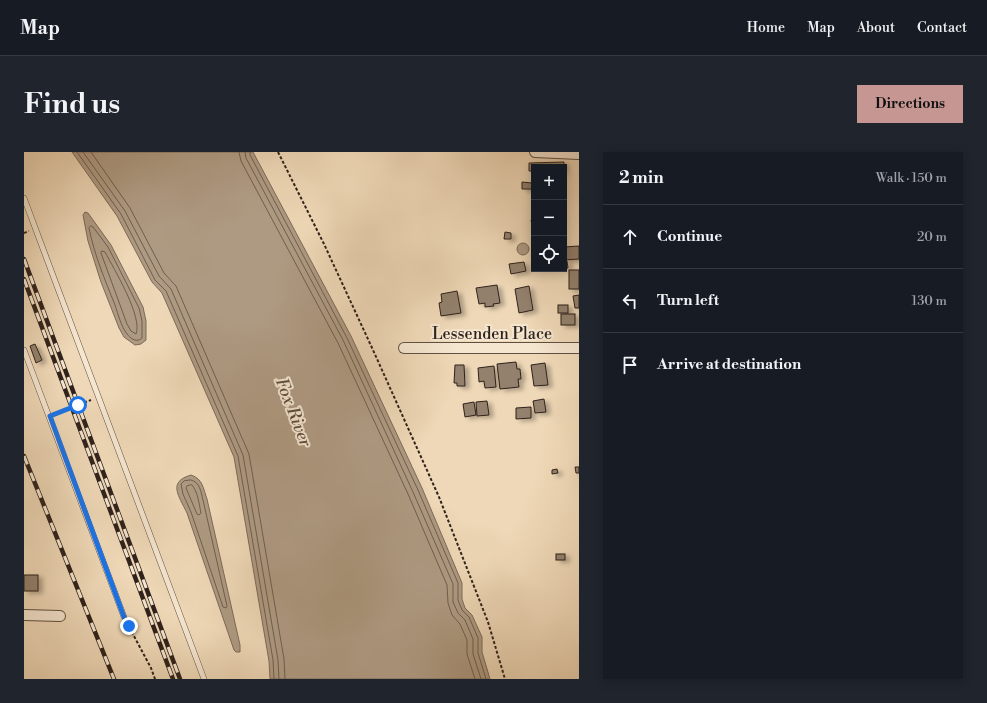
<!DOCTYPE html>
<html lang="en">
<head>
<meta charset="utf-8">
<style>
	body { margin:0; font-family:"Libre Bodoni",serif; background:#20242c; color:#f1f3f6 }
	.controls { position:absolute; right:12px; top:12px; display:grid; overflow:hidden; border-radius:0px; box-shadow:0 2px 10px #0003 }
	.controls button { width:36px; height:36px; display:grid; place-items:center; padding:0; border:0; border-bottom:1px solid #363941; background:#171b24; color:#f1f3f6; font:20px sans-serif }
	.stop { position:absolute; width:12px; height:12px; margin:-9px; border:3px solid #1a73e8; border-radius:50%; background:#fff }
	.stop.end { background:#1a73e8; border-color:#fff; box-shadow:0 1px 4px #0008 }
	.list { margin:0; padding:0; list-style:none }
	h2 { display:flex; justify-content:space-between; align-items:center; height:52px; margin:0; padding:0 16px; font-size:17px }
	h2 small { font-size:13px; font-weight:400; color:#9ea1a6 }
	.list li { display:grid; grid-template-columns:26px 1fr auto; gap:12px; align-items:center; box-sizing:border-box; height:64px; padding:0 16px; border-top:1px solid #363941 }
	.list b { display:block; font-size:15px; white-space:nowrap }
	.list em { font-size:13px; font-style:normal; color:#9ea1a6 }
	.icon { flex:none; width:22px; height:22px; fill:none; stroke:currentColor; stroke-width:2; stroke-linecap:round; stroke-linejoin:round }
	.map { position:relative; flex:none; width:555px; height:527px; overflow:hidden; border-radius:0px }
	header { display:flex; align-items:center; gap:24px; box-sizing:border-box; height:56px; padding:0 20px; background:#171b24; border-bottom:1px solid #363941 }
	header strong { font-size:19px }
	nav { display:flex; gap:22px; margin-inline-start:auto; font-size:14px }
	.intro { display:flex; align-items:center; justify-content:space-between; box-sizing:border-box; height:96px; padding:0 24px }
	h1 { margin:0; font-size:28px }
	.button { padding:10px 18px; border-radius:0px; background:#c59692; color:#111; font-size:14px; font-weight:700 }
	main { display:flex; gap:24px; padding:0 24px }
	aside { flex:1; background:#171b24; border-radius:0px; box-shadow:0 2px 10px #0003 }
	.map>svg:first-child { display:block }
</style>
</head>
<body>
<header>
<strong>Map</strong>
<nav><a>Home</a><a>Map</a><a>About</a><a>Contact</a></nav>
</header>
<div class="intro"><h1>Find us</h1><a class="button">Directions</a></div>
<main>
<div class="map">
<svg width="555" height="527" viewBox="0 0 555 527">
	<defs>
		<filter id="shadow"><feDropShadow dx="4.5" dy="2.5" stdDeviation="2" flood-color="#0004"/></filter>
	</defs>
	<rect width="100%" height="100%" fill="#efd8b7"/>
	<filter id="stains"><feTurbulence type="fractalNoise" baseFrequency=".005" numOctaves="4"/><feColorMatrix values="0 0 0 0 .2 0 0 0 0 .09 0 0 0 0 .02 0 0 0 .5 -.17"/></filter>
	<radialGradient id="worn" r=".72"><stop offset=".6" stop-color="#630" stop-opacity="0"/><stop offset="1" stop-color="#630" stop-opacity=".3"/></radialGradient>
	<g fill="#ae9a82" stroke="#7b6a59">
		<path d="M 48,0 L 229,0 L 327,184 L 398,336 L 438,431 L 438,447 L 441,456 L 448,463 L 458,485 L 458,500 L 466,527 L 246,527 L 245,509 L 210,305 L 138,141 L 128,130 L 93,64 Z"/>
		<path d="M 61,60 L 64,61 L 87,93 L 119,155 L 122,169 L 122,188 L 117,192 L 111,193 L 100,185 L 95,176 L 77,130 L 64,89 L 59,63 Z"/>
		<circle cx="499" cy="97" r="6"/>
		<path d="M 167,323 C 179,327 179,336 183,347 L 216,493 L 216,500 L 212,500 L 210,498 L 163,361 C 155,344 143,330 167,323 Z"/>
	</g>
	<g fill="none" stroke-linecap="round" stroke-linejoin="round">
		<g stroke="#6e5e4f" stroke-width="1">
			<path d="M 53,0 L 97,62 L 131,128 L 142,139 L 214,304 L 249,508 L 250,527"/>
			<path d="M 59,0 L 101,59 L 135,124 L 147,137 L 219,303 L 254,508 L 255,527"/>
			<path d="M 67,0 L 106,56 L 140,121 L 152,134 L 225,302 L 260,507 L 261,527"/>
			<path d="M 215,0 L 217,9 L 314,191 L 384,342 L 423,433 L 424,451 L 428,463 L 436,472 L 443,488 L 443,502 L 451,527"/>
			<path d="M 221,0 L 222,6 L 319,188 L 389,340 L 429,432 L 429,450 L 434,461 L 441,468 L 449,487 L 449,502 L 457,527"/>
			<path d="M 226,0 L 226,3 L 323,186 L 394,338 L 434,431 L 434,448 L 438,458 L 445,465 L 454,486 L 454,501 L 462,527"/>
			<path d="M 67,74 L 69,75 L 84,95 L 115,156 L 118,169 L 118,186 C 113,191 107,187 103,182 C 97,174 94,162 91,153 C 81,128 70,102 65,76 Z"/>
			<path d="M 78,99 L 81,100 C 90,117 119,165 112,182 L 107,179 L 103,172 L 77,101 Z"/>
			<path d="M 167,328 C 176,330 177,340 179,348 L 203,454 L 202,456 L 199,455 L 167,360 L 159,342 L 157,332 L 160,329 Z"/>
			<path d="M 168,333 C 174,340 175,352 177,361 L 175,363 L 173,362 L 162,336 L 163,334 Z"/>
		</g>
	</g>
	<g fill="#93816d" stroke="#2f221c" filter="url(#shadow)">
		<path d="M 540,10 L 540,22 L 540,15 L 510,15 L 510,19 L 505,19 L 505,11 Z"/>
		<path d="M 508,25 L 510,25 L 510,37 L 498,37 L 498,30 L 508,31 Z"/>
		<path d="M 510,67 L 510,77 L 509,77 L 507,68 Z"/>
		<path d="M 481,80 L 487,81 L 487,87 L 480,87 Z"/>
		<path d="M 555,94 L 555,107 L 540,108 L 540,95 Z"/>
		<path d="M 543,109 L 544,116 L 540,117 L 540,110 Z"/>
		<path d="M 500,110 L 502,119 L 487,122 L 485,112 Z"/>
		<rect x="545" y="118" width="10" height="19"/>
		<path d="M 473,133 L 476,151 L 469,152 L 470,154 L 461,155 L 461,151 L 455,152 L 452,136 Z"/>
		<path d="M 505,134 L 509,158 L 495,161 L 491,137 Z"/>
		<path d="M 433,139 L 437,161 L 417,164 L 415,151 L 418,150 L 417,142 Z"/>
		<path d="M 555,143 L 555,156 L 551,156 L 549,144 Z"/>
		<rect x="534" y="153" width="10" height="8"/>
		<rect x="537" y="162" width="14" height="11"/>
		<path d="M 11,192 L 18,208 L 12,211 L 6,194 Z"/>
		<path d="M 492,210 L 493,217 L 496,217 L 497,227 L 494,227 L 495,235 L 476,237 L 473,212 Z"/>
		<path d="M 521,211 L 524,233 L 510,234 L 507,213 Z"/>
		<path d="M 431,213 L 440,213 L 441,234 L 433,234 L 433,231 L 430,231 Z"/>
		<path d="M 470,214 L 472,235 L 461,236 L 460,229 L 455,230 L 454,216 Z"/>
		<path d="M 520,247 L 522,260 L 511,261 L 509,249 Z"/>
		<path d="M 463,249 L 465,263 L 453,264 L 452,250 Z"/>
		<path d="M 450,250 L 452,263 L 441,265 L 439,252 Z"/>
		<path d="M 507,255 L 507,266 L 492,267 L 492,256 Z"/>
		<path d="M 551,315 L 555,315 L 555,321 L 552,321 Z"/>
		<path d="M 533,317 L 534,321 L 528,322 L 528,318 Z"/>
		<rect x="532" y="402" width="9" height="6"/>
		<rect x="0" y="423" width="14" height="16"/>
	</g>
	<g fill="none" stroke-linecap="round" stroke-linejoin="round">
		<defs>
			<g id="service">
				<path d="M 0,46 L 180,527"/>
				<path d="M 0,198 L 100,465"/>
			</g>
			<g id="minor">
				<path d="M 511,0 L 555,2"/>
				<path d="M 380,196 L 555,196"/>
				<path d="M 0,463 L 36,464"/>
			</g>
		</defs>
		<use href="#service" stroke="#5f5043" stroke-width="6"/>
		<use href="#minor" stroke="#5f5043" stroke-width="12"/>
		<g stroke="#2f221c" stroke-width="2" stroke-dasharray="3 2" stroke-linecap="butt">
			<path d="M 254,0 L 300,92 L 349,198 L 415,345 L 464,470 L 481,527"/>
			<path d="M 0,81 L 5,79"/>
			<path d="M 32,261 L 67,248"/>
			<path d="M 103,471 L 127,516 L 131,527"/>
		</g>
		<use href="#service" stroke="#f5e6d0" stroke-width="5"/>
		<use href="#minor" stroke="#f5e6d0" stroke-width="10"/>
		<defs>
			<g id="rail">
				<path d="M 0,107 L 156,527"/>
				<path d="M 0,127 L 149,527"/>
				<path d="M 0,304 L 90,527"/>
			</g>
		</defs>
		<use href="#rail" stroke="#2f221c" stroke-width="4.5"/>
		<use href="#rail" stroke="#f5e6d0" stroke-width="3" stroke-dasharray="9" stroke-linecap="butt"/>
	</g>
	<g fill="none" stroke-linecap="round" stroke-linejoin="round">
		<path stroke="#1a73e8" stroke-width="5" d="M 54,253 L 26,264 L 100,465 L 105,474"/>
	</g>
	<g text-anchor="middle" stroke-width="4" stroke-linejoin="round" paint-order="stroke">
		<g font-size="16" fill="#2f221c" stroke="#f5e6d0">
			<text x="468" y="187">Lessenden Place</text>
		</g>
		<g font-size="17" font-style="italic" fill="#5b4c40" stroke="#f5e6d0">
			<text transform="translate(270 260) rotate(69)" y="6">Fox River</text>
		</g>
	</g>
	<rect width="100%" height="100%" filter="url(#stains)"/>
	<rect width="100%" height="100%" fill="url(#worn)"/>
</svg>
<div class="controls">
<button>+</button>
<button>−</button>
<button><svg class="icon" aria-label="locate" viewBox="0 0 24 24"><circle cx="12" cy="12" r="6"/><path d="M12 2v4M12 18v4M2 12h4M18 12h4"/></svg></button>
</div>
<div class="stop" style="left:54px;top:253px"></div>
<div class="stop end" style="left:105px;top:474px"></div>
</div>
<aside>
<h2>2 min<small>Walk · 150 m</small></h2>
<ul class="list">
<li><svg class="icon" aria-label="ahead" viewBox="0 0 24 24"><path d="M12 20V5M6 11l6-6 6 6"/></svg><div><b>Continue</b></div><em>20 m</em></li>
<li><svg class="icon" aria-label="left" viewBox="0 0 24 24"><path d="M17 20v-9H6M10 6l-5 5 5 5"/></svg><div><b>Turn left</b></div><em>130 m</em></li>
<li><svg class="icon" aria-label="arrive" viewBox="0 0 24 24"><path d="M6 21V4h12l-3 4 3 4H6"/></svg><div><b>Arrive at destination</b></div></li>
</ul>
</aside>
</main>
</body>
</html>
